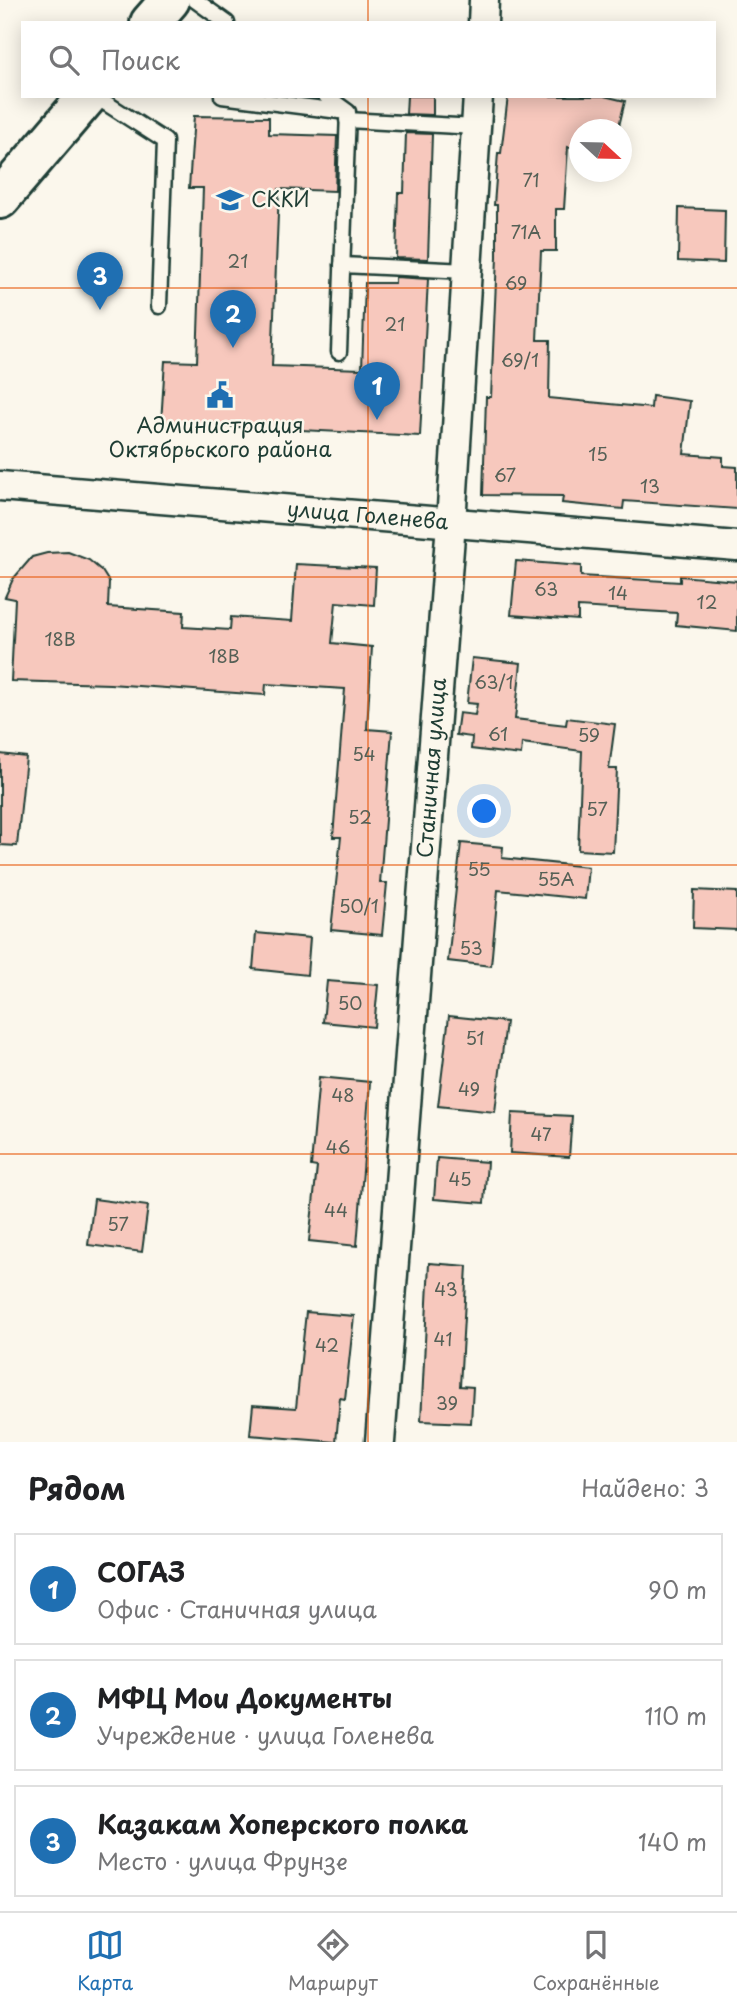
<!DOCTYPE html>
<html lang="ru">
<head>
<meta charset="utf-8">
<style>
	body { margin:0; font-family:"Playpen Sans",sans-serif; background:#f2f2f2; color:#202124 }
	.compass { position:absolute; left:569px; top:119px; width:63px; height:63px; border-radius:50%; background:#fff; box-shadow:0 4px 18px #0003; rotate:112deg }
	.you { position:absolute; left:485px; top:812px; width:24px; height:24px; margin:-18px; border:5px solid #fff; border-radius:50%; background:#1a73e8; box-shadow:0 0 0 10px #1a73e833 }
	.badge { display:grid; place-items:center; width:46px; height:46px; border-radius:50%; background:#1f6fb2; color:#fff; font-size:23px; font-weight:700 }
	.pin { position:absolute; translate:-50% -58px; filter:drop-shadow(0 2px 4px #0008) }
	.pin::after { content:''; position:absolute; top:37px; width:24px; height:21px; background:inherit; clip-path:polygon(0 0,100% 0,50% 100%) }
	.list { margin:0; padding:0; list-style:none }
	h2 { display:flex; justify-content:space-between; align-items:center; height:91px; margin:0; padding:0 28px; font-size:30px }
	h2 small { font-size:23px; font-weight:400; color:#757577 }
	.list li { display:grid; grid-template-columns:46px 1fr auto; gap:21px; align-items:center; box-sizing:border-box; height:112px; margin:0 14px 14px; padding:0 14px; border:2px solid #e0e0e0; border-radius:0px }
	.list b { display:block; font-size:26px; white-space:nowrap }
	.list p { margin:0; font-size:23px; white-space:nowrap; color:#757577 }
	.list em { font-size:23px; font-style:normal; color:#757577 }
	.icon { flex:none; width:38px; height:38px; fill:none; stroke:currentColor; stroke-width:2; stroke-linecap:round; stroke-linejoin:round }
	.map { position:relative; flex:none; width:737px; height:1442px; overflow:hidden }
	.search { position:absolute; background:#fff; box-shadow:0 4px 18px #0003; left:21px; right:21px; top:21px; height:77px; display:flex; align-items:center; gap:18px; box-sizing:border-box; padding:0 24px; border-radius:0px; color:#757577; font-size:26px }
	.sheet { height:469px; background:#fff }
	nav { display:flex; justify-content:space-around; align-items:center; box-sizing:border-box; height:98px; border-top:2px solid #e0e0e0; background:#fff; font-size:19px; color:#757577 }
	nav a { display:grid; justify-items:center; gap:4px }
	nav .on { color:#1f6fb2 }
	.map>svg:first-child { display:block }
</style>
</head>
<body>
<div class="map">
<svg width="737" height="1442" viewBox="0 0 737 1442">
	<rect width="100%" height="100%" fill="#fbf7ec"/>
	<filter id="ink" filterUnits="userSpaceOnUse"><feTurbulence type="fractalNoise" baseFrequency=".0143" numOctaves="2"/><feDisplacementMap in="SourceGraphic" scale="14" xChannelSelector="R" yChannelSelector="G"/><feConvolveMatrix kernelMatrix="1 2 1 2 8 2 1 2 1" color-interpolation-filters="sRGB"/></filter>
	<g filter="url(#ink)">
		<g fill="#f7c8bd" stroke="#1f3d34" stroke-width="2">
			<path d="M 407,96 L 433,96 L 433,115 L 406,114 Z"/>
			<path d="M 508,96 L 604,96 L 625,101 L 618,130 L 579,130 L 579,150 L 568,147 L 564,209 L 556,209 L 556,251 L 541,251 L 537,340 L 550,340 L 549,398 L 651,408 L 652,396 L 690,401 L 684,454 L 723,457 L 723,466 L 737,467 L 737,509 L 624,501 L 623,509 L 562,503 L 563,496 L 483,495 L 486,397 L 491,397 L 497,257 L 497,205 L 494,205 L 498,153 L 501,153 Z"/>
			<path d="M 194,116 L 269,117 L 269,134 L 337,136 L 335,191 L 279,189 L 272,366 L 362,369 L 365,283 L 395,283 L 395,277 L 428,279 L 420,436 L 161,423 L 165,361 L 197,362 L 203,188 L 189,188 Z"/>
			<path d="M 406,133 L 432,134 L 428,259 L 396,258 L 398,193 L 404,193 Z"/>
			<path d="M 679,208 L 725,210 L 724,263 L 678,261 Z"/>
			<path d="M 68,552 L 89,560 L 102,571 L 109,582 L 108,607 L 184,612 L 183,627 L 230,630 L 231,617 L 292,621 L 296,564 L 376,568 L 374,605 L 336,602 L 332,643 L 372,647 L 367,729 L 392,731 L 380,883 L 387,883 L 382,935 L 331,930 L 341,837 L 333,837 L 345,689 L 266,684 L 265,695 L 110,684 L 11,681 L 15,599 L 5,597 L 13,579 L 32,557 L 47,553 Z"/>
			<path d="M 516,561 L 581,566 L 581,576 L 680,582 L 680,576 L 737,581 L 737,631 L 676,625 L 677,613 L 578,607 L 578,620 L 511,615 Z"/>
			<path d="M 472,658 L 521,663 L 515,719 L 566,725 L 567,718 L 615,724 L 609,769 L 617,769 L 613,852 L 578,850 L 582,751 L 522,743 L 521,755 L 471,749 L 472,737 L 456,735 L 459,713 L 475,715 L 477,704 L 467,703 Z"/>
			<path d="M 0,754 L 26,757 L 17,846 L 0,845 Z"/>
			<path d="M 461,843 L 503,847 L 502,858 L 588,867 L 585,899 L 498,890 L 491,966 L 448,961 Z"/>
			<path d="M 694,890 L 737,892 L 737,930 L 693,928 Z"/>
			<path d="M 256,933 L 310,938 L 307,975 L 253,969 Z"/>
			<path d="M 327,981 L 378,985 L 374,1027 L 323,1022 Z"/>
			<path d="M 449,1016 L 506,1022 L 495,1112 L 438,1106 Z"/>
			<path d="M 319,1077 L 370,1082 L 357,1246 L 309,1241 L 317,1167 L 311,1166 Z"/>
			<path d="M 512,1113 L 572,1116 L 569,1157 L 510,1153 Z"/>
			<path d="M 437,1158 L 487,1162 L 484,1203 L 434,1199 Z"/>
			<path d="M 94,1199 L 148,1206 L 142,1252 L 88,1245 Z"/>
			<path d="M 429,1263 L 467,1266 L 460,1386 L 473,1387 L 471,1423 L 421,1421 Z"/>
			<path d="M 306,1312 L 354,1316 L 345,1399 L 340,1398 L 336,1442 L 250,1435 L 253,1405 L 296,1408 Z"/>
		</g>
		<g fill="none" stroke-linecap="round" stroke-linejoin="round">
			<defs>
				<g id="lane">
					<path d="M 195,0 L 227,23"/>
					<path d="M 95,96 L 165,141 L 159,306"/>
					<path d="M 222,96 L 347,112"/>
					<path d="M 326,96 L 348,112 L 339,352"/>
					<path d="M 347,120 L 476,127"/>
					<path d="M 342,265 L 467,271"/>
				</g>
				<g id="street">
					<path d="M 483,23 L 484,0"/>
					<path id="s1" d="M 0,486 L 737,546"/>
					<path id="s2" d="M 380,1442 L 451,523 L 478,96"/>
				</g>
				<g id="secondary">
					<path d="M 150,23 L 170,0"/>
					<path d="M 0,199 L 88,96"/>
				</g>
			</defs>
			<use href="#lane" stroke="#1f3d34" stroke-width="19"/>
			<use href="#street" stroke="#1f3d34" stroke-width="33"/>
			<use href="#secondary" stroke="#1f3d34" stroke-width="44"/>
			<use href="#lane" stroke="#fbf7ec" stroke-width="14"/>
			<use href="#street" stroke="#fbf7ec" stroke-width="28"/>
			<use href="#secondary" stroke="#fbf7ec" stroke-width="38"/>
		</g>
	</g>
	<path fill="none" stroke="#e8590c" stroke-width="2" stroke-opacity="0.55" d="M 368,0 L 368,23M 368,96 L 368,1442M 0,288 L 737,288M 0,577 L 737,577M 0,865 L 737,865M 0,1154 L 737,1154"/>
	<defs>
		<symbol id="university-bare" viewBox="-9 -9 18 18"><path d="M0-5L7-2L0 1L-7-2ZM-4 1L0 2.5L4 1V4Q0 6-4 4Z" fill="#1f6fb2" stroke="#fbf7ec" stroke-width="2.5" paint-order="stroke"/></symbol>
		<symbol id="civic-bare" viewBox="-9 -9 18 18"><path d="M-.6-6.5H3V-4.5H.6V-3L4-1V1h2V6H-6V1h2V-1L-.6-3ZM-1.2 2.5V6h2.4V2.5Z" fill="#1f6fb2" stroke="#fbf7ec" stroke-width="2.5" paint-order="stroke"/></symbol>
	</defs>
	<g fill-rule="evenodd">
		<use href="#university-bare" x="211" y="181" width="38" height="38"/>
		<use href="#civic-bare" x="201" y="376" width="38" height="38"/>
	</g>
	<g text-anchor="middle" stroke-width="5" stroke-linejoin="round" paint-order="stroke">
		<g font-size="18" fill="#556056">
			<text x="531" y="187">71</text>
			<text x="526" y="239">71А</text>
			<text x="238" y="268">21</text>
			<text x="516" y="290">69</text>
			<text x="395" y="331">21</text>
			<text x="520" y="367">69/1</text>
			<text x="598" y="461">15</text>
			<text x="505" y="482">67</text>
			<text x="650" y="493">13</text>
			<text x="546" y="596">63</text>
			<text x="618" y="600">14</text>
			<text x="707" y="609">12</text>
			<text x="60" y="646">18В</text>
			<text x="224" y="663">18В</text>
			<text x="494" y="689">63/1</text>
			<text x="498" y="741">61</text>
			<text x="589" y="742">59</text>
			<text x="364" y="761">54</text>
			<text x="597" y="816">57</text>
			<text x="360" y="824">52</text>
			<text x="479" y="876">55</text>
			<text x="556" y="886">55А</text>
			<text x="359" y="913">50/1</text>
			<text x="471" y="955">53</text>
			<text x="350" y="1010">50</text>
			<text x="475" y="1045">51</text>
			<text x="469" y="1096">49</text>
			<text x="343" y="1102">48</text>
			<text x="541" y="1141">47</text>
			<text x="338" y="1154">46</text>
			<text x="460" y="1186">45</text>
			<text x="336" y="1217">44</text>
			<text x="118" y="1231">57</text>
			<text x="446" y="1296">43</text>
			<text x="443" y="1346">41</text>
			<text x="327" y="1352">42</text>
			<text x="447" y="1410">39</text>
		</g>
		<g font-size="21" fill="#1f3d34" stroke="#fbf7ec" text-anchor="start">
			<text x="251" y="207">СККИ</text>
			<text x="220" y="433" text-anchor="middle">Администрация<tspan x="220" dy="24">Октябрьского района</tspan></text>
		</g>
		<g font-size="21" fill="#1f3d34" stroke="#fbf7ec">
			<text dy="7" stroke="none"><textPath href="#s1" startOffset="369">улица Голенева</textPath></text>
			<text dy="7" stroke="none"><textPath href="#s2" startOffset="676">Станичная улица</textPath></text>
		</g>
	</g>
</svg>
<svg class="compass" viewBox="-18 -18 36 36"><path d="M0-13l5 13h-10z" fill="#e53935"/><path d="M0 13l5-13h-10z" fill="#757577"/></svg>
<div class="you"></div>
<div class="pin badge" style="left:377px;top:420px">1</div>
<div class="pin badge" style="left:233px;top:348px">2</div>
<div class="pin badge" style="left:100px;top:310px">3</div>
<div class="search"><svg class="icon" aria-label="search" viewBox="0 0 24 24"><circle cx="10" cy="10" r="6"/><path d="M15 15l6 6"/></svg>Поиск</div>
</div>
<section class="sheet">
<h2>Рядом<small>Найдено: 3</small></h2>
<ul class="list">
<li><span class="badge">1</span><div><b>СОГАЗ</b><p>Офис · Станичная улица</p></div><em>90 m</em></li>
<li><span class="badge">2</span><div><b>МФЦ Мои Документы</b><p>Учреждение · улица Голенева</p></div><em>110 m</em></li>
<li><span class="badge">3</span><div><b>Казакам Хоперского полка</b><p>Место · улица Фрунзе</p></div><em>140 m</em></li>
</ul>
</section>
<nav>
<a class="on"><svg class="icon" aria-label="map" viewBox="0 0 24 24"><path d="M3 6l6-2 6 2 6-2v14l-6 2-6-2-6 2zM9 4v14M15 6v14"/></svg>Карта</a>
<a><svg class="icon" aria-label="directions" viewBox="0 0 24 24"><path d="M12 3l9 9-9 9-9-9zM9 14v-3h6M13 9l2 2-2 2"/></svg>Маршрут</a>
<a><svg class="icon" aria-label="saved" viewBox="0 0 24 24"><path d="M7 4h10v16l-5-4-5 4z"/></svg>Сохранённые</a>
</nav>
</body>
</html>
